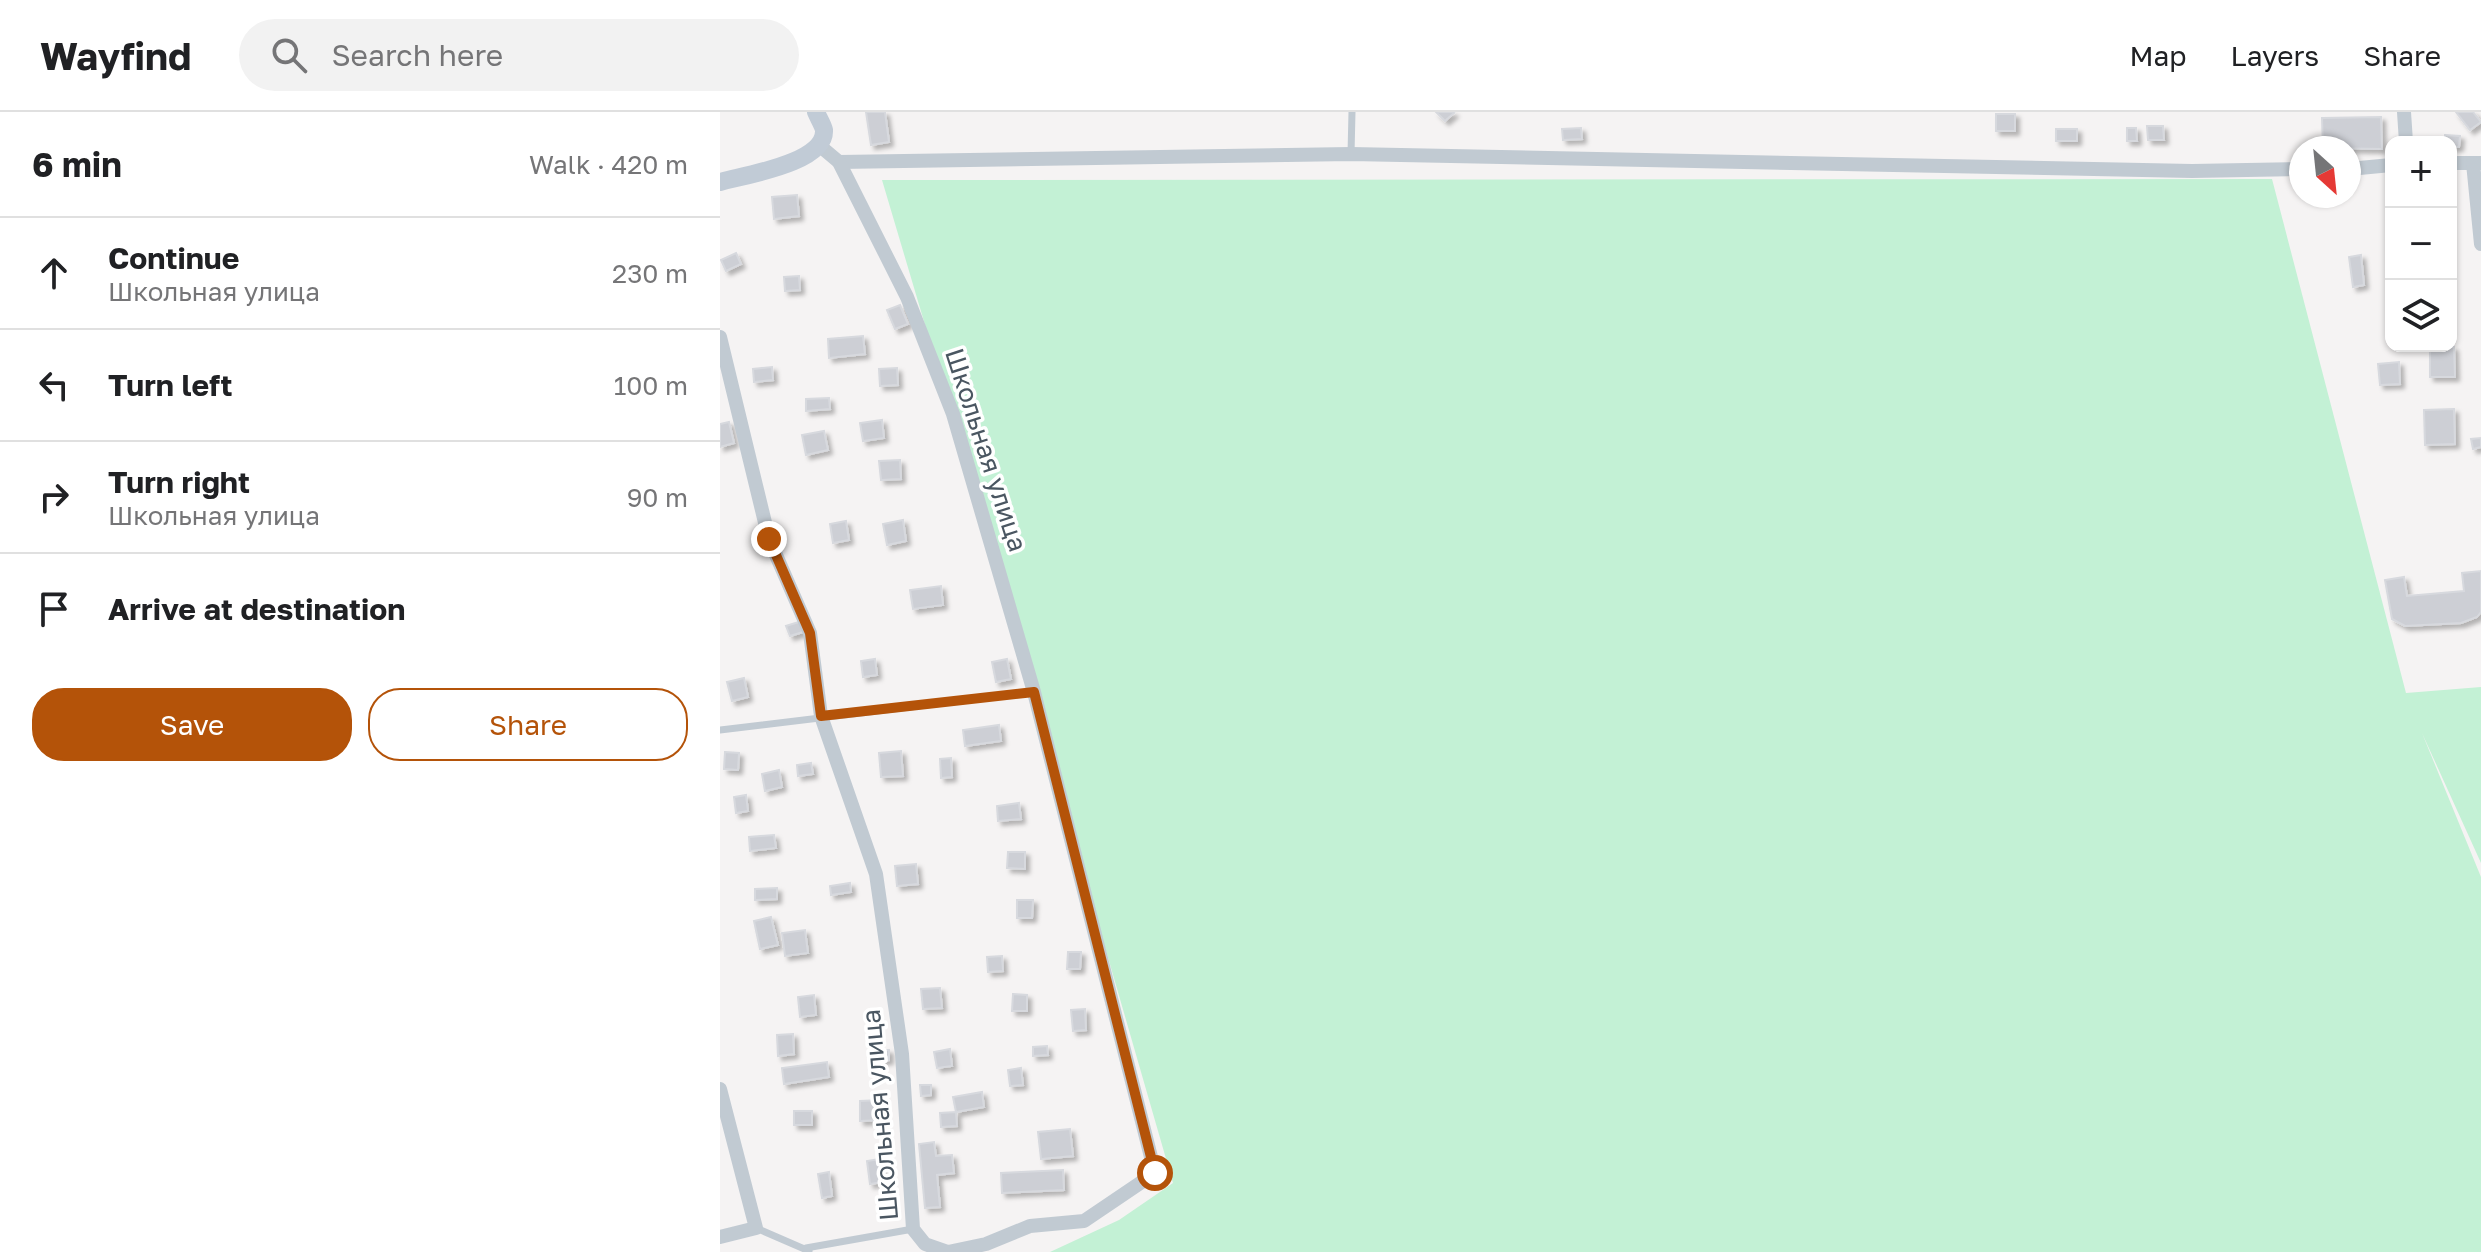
<!DOCTYPE html>
<html lang="en">
<head>
<meta charset="utf-8">
<style>
	body { margin:0; font-family:"Golos Text",sans-serif; background:#f2f2f2; color:#202124 }
	.controls { position:absolute; right:24px; top:24px; display:grid; overflow:hidden; border-radius:16px; box-shadow:0 2px 6px #0004 }
	.controls button { width:72px; height:72px; display:grid; place-items:center; padding:0; border:0; border-bottom:2px solid #e0e0e0; background:#fff; color:#202124; font:40px sans-serif }
	.compass { position:absolute; left:1569px; top:24px; width:72px; height:72px; border-radius:50%; background:#fff; box-shadow:0 2px 6px #0004; rotate:153deg }
	.stop { position:absolute; width:24px; height:24px; margin:-18px; border:6px solid #b45309; border-radius:50%; background:#fff }
	.stop.end { background:#b45309; border-color:#fff; box-shadow:0 2px 8px #0008 }
	.list { margin:0; padding:0; list-style:none }
	h2 { display:flex; justify-content:space-between; align-items:center; height:104px; margin:0; padding:0 32px; font-size:34px }
	h2 small { font-size:26px; font-weight:400; color:#757577 }
	.list li { display:grid; grid-template-columns:52px 1fr auto; gap:24px; align-items:center; box-sizing:border-box; height:112px; padding:0 32px; border-top:2px solid #e0e0e0 }
	.list b { display:block; font-size:30px; white-space:nowrap }
	.list p { margin:0; font-size:26px; white-space:nowrap; color:#757577 }
	.list em { font-size:26px; font-style:normal; color:#757577 }
	.actions { display:flex; gap:16px; padding:24px 32px }
	.actions a { flex:1; padding:18px 0; border:2px solid #b45309; border-radius:32px; text-align:center; font-size:28px; color:#b45309 }
	.actions .main { background:#b45309; color:#fff }
	.icon { flex:none; width:44px; height:44px; fill:none; stroke:currentColor; stroke-width:2; stroke-linecap:round; stroke-linejoin:round }
	.map { position:relative; flex:none; width:1761px; height:1140px; overflow:hidden }
	header { display:flex; align-items:center; gap:48px; box-sizing:border-box; height:112px; padding:0 40px; background:#fff; border-bottom:2px solid #e0e0e0 }
	header strong { font-size:38px }
	nav { display:flex; gap:44px; margin-inline-start:auto; font-size:28px }
	.search { width:560px; height:72px; background:#f2f2f2; display:flex; align-items:center; gap:20px; box-sizing:border-box; padding:0 28px; border-radius:44px; color:#757577; font-size:30px }
	main { display:flex }
	aside { flex:1; background:#fff }
	.map>svg:first-child { display:block }
</style>
</head>
<body>
<header>
<strong>Wayfind</strong>
<div class="search"><svg class="icon" aria-label="search" viewBox="0 0 24 24"><circle cx="10" cy="10" r="6"/><path d="M15 15l6 6"/></svg>Search here</div>
<nav><a>Map</a><a>Layers</a><a>Share</a></nav>
</header>
<main>
<aside>
<h2>6 min<small>Walk · 420 m</small></h2>
<ul class="list">
<li><svg class="icon" aria-label="ahead" viewBox="0 0 24 24"><path d="M12 20V5M6 11l6-6 6 6"/></svg><div><b>Continue</b><p>Школьная улица</p></div><em>230 m</em></li>
<li><svg class="icon" aria-label="left" viewBox="0 0 24 24"><path d="M17 20v-9H6M10 6l-5 5 5 5"/></svg><div><b>Turn left</b></div><em>100 m</em></li>
<li><svg class="icon" aria-label="right" viewBox="0 0 24 24"><path d="M7 20v-9h11M14 6l5 5-5 5"/></svg><div><b>Turn right</b><p>Школьная улица</p></div><em>90 m</em></li>
<li><svg class="icon" aria-label="arrive" viewBox="0 0 24 24"><path d="M6 21V4h12l-3 4 3 4H6"/></svg><div><b>Arrive at destination</b></div></li>
</ul>
<div class="actions"><a class="main">Save</a><a>Share</a></div>
</aside>
<div class="map">
<svg width="1761" height="1140" viewBox="0 0 1761 1140">
	<defs>
		<filter id="shadow"><feDropShadow dx="4" dy="4" stdDeviation="2" flood-color="#0004"/></filter>
	</defs>
	<rect width="100%" height="100%" fill="#f5f3f3"/>
	<path fill="#c3f1d5" d="M 1552,67 L 1686,581 L 1761,575 L 1761,751 L 1702,621 L 1761,765 L 1761,1140 L 330,1140 L 399,1108 L 453,1071 L 321,613 L 314,580 L 162,68 Z"/>
	<g fill="#cdcfd5" stroke="#d7d9de" stroke-width="2" filter="url(#shadow)">
		<path d="M 146,0 L 165,0 L 169,30 L 151,33 Z"/>
		<path d="M 716,0 L 732,0 L 734,1 L 725,9 Z"/>
		<path d="M 1736,0 L 1753,0 L 1761,10 L 1750,18 Z"/>
		<rect x="1276" y="2" width="19" height="17"/>
		<path d="M 1661,5 L 1662,37 L 1603,36 L 1602,6 Z"/>
		<path d="M 1427,14 L 1443,14 L 1444,28 L 1428,28 Z"/>
		<path d="M 861,16 L 862,27 L 843,28 L 842,17 Z"/>
		<path d="M 1407,16 L 1416,16 L 1417,29 L 1407,29 Z"/>
		<rect x="1336" y="17" width="21" height="12"/>
		<path d="M 1725,23 L 1740,24 L 1739,35 L 1731,35 L 1731,30 L 1725,30 Z"/>
		<path d="M 77,83 L 79,104 L 54,107 L 52,85 Z"/>
		<path d="M 16,141 L 21,152 L 6,159 L 1,148 Z"/>
		<path d="M 1641,143 L 1644,173 L 1633,175 L 1629,145 Z"/>
		<path d="M 79,164 L 80,178 L 65,179 L 64,165 Z"/>
		<path d="M 180,193 L 188,212 L 175,217 L 167,198 Z"/>
		<path d="M 143,224 L 145,242 L 109,246 L 108,227 Z"/>
		<path d="M 1710,235 L 1734,235 L 1735,265 L 1710,265 Z"/>
		<path d="M 1679,250 L 1680,272 L 1660,273 L 1658,252 Z"/>
		<path d="M 52,255 L 53,268 L 34,270 L 33,257 Z"/>
		<path d="M 177,256 L 178,273 L 160,274 L 159,257 Z"/>
		<path d="M 109,286 L 110,297 L 86,299 L 86,287 Z"/>
		<path d="M 1734,297 L 1735,332 L 1705,333 L 1704,298 Z"/>
		<path d="M 162,308 L 164,326 L 143,329 L 140,311 Z"/>
		<path d="M 9,310 L 14,331 L 0,335 L 0,312 Z"/>
		<path d="M 104,319 L 108,338 L 86,343 L 82,323 Z"/>
		<path d="M 1761,326 L 1761,335 L 1753,337 L 1751,327 Z"/>
		<path d="M 180,348 L 181,367 L 161,368 L 159,349 Z"/>
		<path d="M 183,408 L 186,429 L 167,433 L 163,412 Z"/>
		<path d="M 126,409 L 129,428 L 113,431 L 110,412 Z"/>
		<path d="M 1761,459 L 1761,500 L 1757,505 L 1741,511 L 1685,514 L 1672,507 L 1665,468 L 1684,465 L 1687,484 L 1744,479 L 1742,461 Z"/>
		<path d="M 221,474 L 223,493 L 193,497 L 190,478 Z"/>
		<path d="M 82,509 L 86,519 L 70,524 L 66,514 Z"/>
		<path d="M 155,547 L 157,563 L 143,565 L 141,549 Z"/>
		<path d="M 287,547 L 291,567 L 276,570 L 272,550 Z"/>
		<path d="M 24,566 L 28,585 L 12,589 L 7,570 Z"/>
		<path d="M 279,613 L 281,629 L 245,634 L 243,618 Z"/>
		<path d="M 181,639 L 183,664 L 161,665 L 159,641 Z"/>
		<path d="M 5,640 L 19,641 L 18,658 L 4,657 Z"/>
		<path d="M 231,646 L 232,665 L 221,666 L 220,647 Z"/>
		<path d="M 91,651 L 93,662 L 78,664 L 77,653 Z"/>
		<path d="M 59,658 L 62,675 L 45,679 L 42,662 Z"/>
		<path d="M 26,683 L 28,699 L 16,701 L 14,685 Z"/>
		<path d="M 299,691 L 301,707 L 278,709 L 277,694 Z"/>
		<path d="M 54,723 L 56,736 L 30,739 L 29,725 Z"/>
		<path d="M 288,740 L 305,740 L 305,757 L 287,756 Z"/>
		<path d="M 196,752 L 198,772 L 177,774 L 175,754 Z"/>
		<path d="M 130,771 L 131,780 L 111,783 L 110,774 Z"/>
		<path d="M 57,776 L 57,787 L 35,788 L 35,777 Z"/>
		<path d="M 297,788 L 313,788 L 312,806 L 297,806 Z"/>
		<path d="M 51,805 L 58,833 L 40,837 L 34,809 Z"/>
		<path d="M 85,818 L 88,841 L 65,844 L 62,821 Z"/>
		<path d="M 348,840 L 361,840 L 360,857 L 347,857 Z"/>
		<path d="M 282,844 L 283,859 L 268,860 L 267,845 Z"/>
		<path d="M 220,876 L 222,896 L 203,897 L 201,877 Z"/>
		<path d="M 293,882 L 307,883 L 307,899 L 292,899 Z"/>
		<path d="M 94,883 L 96,903 L 80,905 L 78,885 Z"/>
		<path d="M 365,897 L 366,918 L 353,919 L 351,898 Z"/>
		<path d="M 73,922 L 74,942 L 58,944 L 57,923 Z"/>
		<path d="M 327,934 L 328,943 L 313,944 L 313,935 Z"/>
		<path d="M 230,937 L 232,954 L 217,956 L 214,940 Z"/>
		<path d="M 158,938 L 169,938 L 169,948 L 158,949 Z"/>
		<path d="M 107,950 L 109,965 L 64,972 L 62,956 Z"/>
		<path d="M 301,956 L 303,973 L 290,974 L 288,958 Z"/>
		<path d="M 200,973 L 211,973 L 211,983 L 201,984 Z"/>
		<path d="M 262,980 L 264,995 L 236,1000 L 233,985 Z"/>
		<path d="M 162,988 L 162,1008 L 140,1009 L 140,989 Z"/>
		<rect x="74" y="999" width="18" height="14"/>
		<path d="M 236,1000 L 237,1014 L 221,1015 L 220,1001 Z"/>
		<path d="M 350,1017 L 353,1044 L 321,1047 L 318,1020 Z"/>
		<path d="M 214,1030 L 216,1044 L 232,1043 L 234,1061 L 217,1063 L 220,1095 L 205,1096 L 199,1032 Z"/>
		<path d="M 160,1047 L 163,1070 L 150,1072 L 147,1049 Z"/>
		<path d="M 343,1058 L 344,1078 L 282,1081 L 281,1061 Z"/>
		<path d="M 109,1060 L 112,1084 L 102,1086 L 98,1062 Z"/>
	</g>
	<g fill="none" stroke-linecap="round" stroke-linejoin="round">
		<g stroke="#c1cad2" stroke-width="7">
			<path d="M 631,42 L 632,0"/>
			<path d="M 0,618 L 314,580"/>
			<path d="M 36,1116 L 89,1139"/>
			<path d="M 86,1136 L 193,1117"/>
		</g>
		<g stroke="#c1cad2" stroke-width="14">
			<path d="M 1684,0 L 1686,30"/>
			<path d="M 119,50 L 631,42 L 1472,59 L 1581,57"/>
			<path d="M 1731,51 L 1761,51"/>
			<path d="M 1753,51 L 1761,132"/>
			<path d="M 1629,57 L 1671,53"/>
			<path d="M 0,225 L 49,427 L 90,521 L 101,604 L 156,762 L 182,942 L 193,1117 L 205,1132 L 228,1140 L 266,1132 L 310,1114 L 364,1109 L 435,1061 L 314,580 L 233,302 L 187,185 L 119,50 L 100,34"/>
			<path d="M 0,977 L 36,1116 L 0,1125"/>
		</g>
		<path stroke="#c1cbd6" stroke-width="18" d="M 0,70 C 25,63 106,51 104,18 C 103,13 98,5 96,0"/>
	</g>
	<g fill="none" stroke-linecap="round" stroke-linejoin="round">
		<path stroke="#b45309" stroke-width="10" d="M 49,427 L 90,521 L 101,604 L 314,580 L 435,1061"/>
	</g>
	<g text-anchor="middle" stroke-width="7" stroke-linejoin="round" paint-order="stroke">
		<g font-size="26" fill="#4a5661" stroke="#fff">
			<text transform="translate(266 338) rotate(72)" y="9">Школьная улица</text>
			<text transform="translate(160 1003) rotate(-95)" y="9">Школьная улица</text>
		</g>
	</g>
</svg>
<div class="controls">
<button>+</button>
<button>−</button>
<button><svg class="icon" aria-label="layers" viewBox="0 0 24 24"><path d="M12 4l9 5-9 5-9-5zM3 14l9 5 9-5"/></svg></button>
</div>
<svg class="compass" viewBox="-18 -18 36 36"><path d="M0-13l5 13h-10z" fill="#e53935"/><path d="M0 13l5-13h-10z" fill="#757577"/></svg>
<div class="stop" style="left:435px;top:1061px"></div>
<div class="stop end" style="left:49px;top:427px"></div>
</div>
</main>
</body>
</html>
